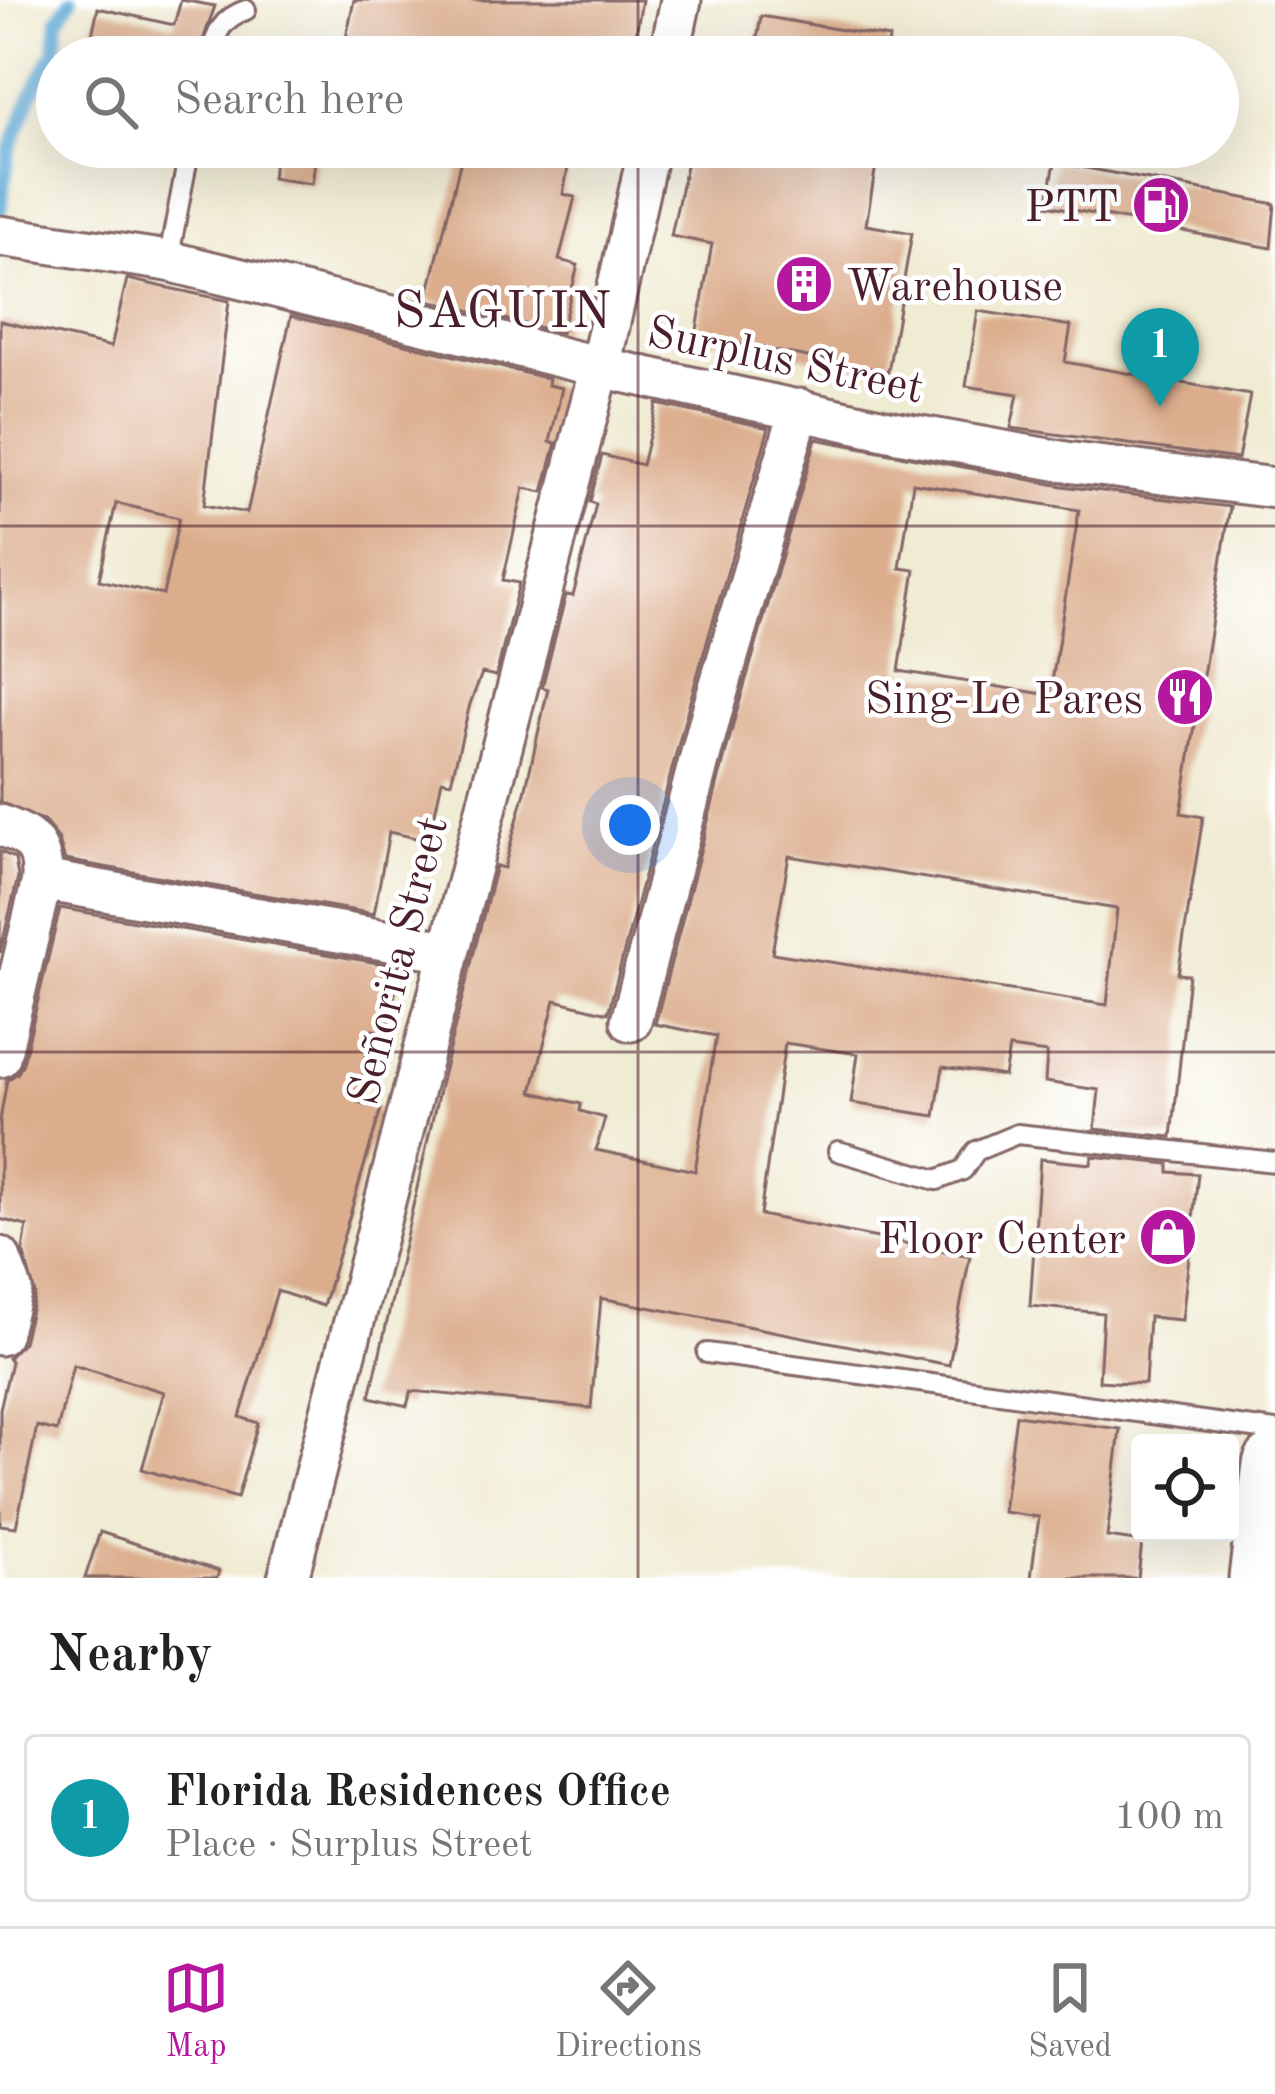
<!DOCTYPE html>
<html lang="en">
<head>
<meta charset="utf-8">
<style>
	body { margin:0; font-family:"Old Standard TT",serif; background:#f2f2f2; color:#222 }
	.controls { position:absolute; right:36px; bottom:36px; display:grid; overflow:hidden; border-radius:12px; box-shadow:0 12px 48px #0002 }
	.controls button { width:108px; height:108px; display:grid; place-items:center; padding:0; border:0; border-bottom:3px solid #e0e0e0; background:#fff; color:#222; font:60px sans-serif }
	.you { position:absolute; left:630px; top:825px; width:42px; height:42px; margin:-30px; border:9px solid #fff; border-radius:50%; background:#1a73e8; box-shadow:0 0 0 18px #1a73e833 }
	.badge { display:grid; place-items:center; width:78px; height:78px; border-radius:50%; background:#b5179e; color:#fff; font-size:39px; font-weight:700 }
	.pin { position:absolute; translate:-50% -99px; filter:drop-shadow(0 3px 6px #0008) }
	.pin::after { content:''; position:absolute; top:63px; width:42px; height:36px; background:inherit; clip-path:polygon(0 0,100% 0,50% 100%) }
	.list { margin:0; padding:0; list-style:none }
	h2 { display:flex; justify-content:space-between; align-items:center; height:156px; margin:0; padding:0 48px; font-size:51px }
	h2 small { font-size:39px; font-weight:400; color:#767676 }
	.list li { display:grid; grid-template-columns:78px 1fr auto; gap:36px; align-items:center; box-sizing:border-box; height:168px; margin:0 24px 24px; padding:0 24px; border:3px solid #e0e0e0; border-radius:12px }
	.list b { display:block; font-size:45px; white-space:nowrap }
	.list p { margin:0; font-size:39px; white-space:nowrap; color:#767676 }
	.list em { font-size:39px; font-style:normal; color:#767676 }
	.icon { flex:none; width:66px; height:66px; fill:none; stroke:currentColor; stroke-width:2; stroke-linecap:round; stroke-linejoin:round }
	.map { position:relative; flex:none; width:1275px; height:1578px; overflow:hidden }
	.search { position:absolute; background:#fff; box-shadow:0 12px 48px #0002; left:36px; right:36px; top:36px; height:132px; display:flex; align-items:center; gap:30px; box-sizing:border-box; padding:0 42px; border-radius:66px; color:#767676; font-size:45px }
	.sheet { height:348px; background:#fff }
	nav { display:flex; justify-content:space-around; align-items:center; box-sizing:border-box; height:168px; border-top:3px solid #e0e0e0; background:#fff; font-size:33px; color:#767676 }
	nav a { display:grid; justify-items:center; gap:6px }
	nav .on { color:#b5179e }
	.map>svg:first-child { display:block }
</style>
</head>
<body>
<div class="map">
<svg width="1275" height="1578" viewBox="0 0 1275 1578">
	<rect width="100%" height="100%" fill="#fff"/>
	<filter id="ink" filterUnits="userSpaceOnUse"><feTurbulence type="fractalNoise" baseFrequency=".00833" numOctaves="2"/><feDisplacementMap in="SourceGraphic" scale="24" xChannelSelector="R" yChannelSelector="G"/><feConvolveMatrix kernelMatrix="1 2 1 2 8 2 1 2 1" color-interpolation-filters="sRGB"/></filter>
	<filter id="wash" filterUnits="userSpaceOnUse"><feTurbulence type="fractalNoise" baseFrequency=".004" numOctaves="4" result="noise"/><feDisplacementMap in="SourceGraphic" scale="48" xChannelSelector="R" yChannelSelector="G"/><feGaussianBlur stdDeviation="2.7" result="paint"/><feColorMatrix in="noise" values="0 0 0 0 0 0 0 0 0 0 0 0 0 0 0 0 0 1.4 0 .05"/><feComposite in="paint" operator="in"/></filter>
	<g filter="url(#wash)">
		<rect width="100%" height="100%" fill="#f0ebd3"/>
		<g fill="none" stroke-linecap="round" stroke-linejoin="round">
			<path stroke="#61aad8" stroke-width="14" d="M 0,211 L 9,152 L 32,94 L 55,50 L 58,19 L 71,0"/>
		</g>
		<g id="blocks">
			<g fill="#dbad8d" fill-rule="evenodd">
				<path d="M 181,0 L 215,6 L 197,57 L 87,57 L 98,8 L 174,25 Z"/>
				<path d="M 354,0 L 642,0 L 632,57 L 342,57 Z"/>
				<path d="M 761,16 L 889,38 L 887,57 L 754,57 Z"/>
				<path d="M 276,147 L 317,147 L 312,184 L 272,178 Z"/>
				<path d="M 464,147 L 572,147 L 563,194 L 575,197 L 559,260 L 578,265 L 561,333 L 427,300 Z"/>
				<path d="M 690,147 L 879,147 L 866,225 L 912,233 L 888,372 L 696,336 L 712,244 L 671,236 Z"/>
				<path d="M 1055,162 L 1275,204 L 1271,248 L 1047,205 Z"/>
				<path d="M 127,279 L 229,301 L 204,505 L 247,513 L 291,316 L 549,379 L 548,385 L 562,388 L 550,442 L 556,443 L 543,492 L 524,488 L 503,580 L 519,583 L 496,676 L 482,673 L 470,704 L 451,782 L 442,780 L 429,841 L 389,832 L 374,914 L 65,860 L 58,838 L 44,821 L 0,802 L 0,321 L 111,347 ZM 116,503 L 179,518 L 163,595 L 99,580 Z"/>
				<path d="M 978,311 L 1071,326 L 1065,362 L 1250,395 L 1238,459 L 1011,428 L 1018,394 L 966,386 Z"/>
				<path d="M 657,404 L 769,428 L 688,708 L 608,1013 L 555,1000 L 532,1092 L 581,1104 L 580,1111 L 605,1118 L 596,1150 L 695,1171 L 716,1036 L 655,1024 L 734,721 L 816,439 L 1062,486 L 1230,507 L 1181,813 L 1203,817 L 1178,974 L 1189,975 L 1172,1137 L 1095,1129 L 1099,1090 L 1045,1082 L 1047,1053 L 1009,1048 L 1004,1076 L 943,1067 L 935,1116 L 851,1103 L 858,1054 L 785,1043 L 760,1215 L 970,1256 L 949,1365 L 601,1298 L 591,1408 L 411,1391 L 407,1406 L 370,1397 L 442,1077 L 496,866 L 504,868 L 525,792 L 548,689 L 542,687 L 566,595 L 573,596 L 596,504 L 590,502 L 602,455 L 642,465 ZM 913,483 L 1079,510 L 1050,695 L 899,671 L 915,570 L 900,568 ZM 789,856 L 1117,909 L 1107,1005 L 772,953 Z"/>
				<path d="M 0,851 L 15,859 L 18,877 L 0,953 Z"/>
				<path d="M 60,908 L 401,967 L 386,1032 L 371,1030 L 358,1102 L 381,1109 L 323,1306 L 277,1291 L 240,1417 L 258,1423 L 237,1498 L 142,1469 L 164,1392 L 73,1365 L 57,1431 L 37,1426 L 16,1527 L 0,1525 L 0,1409 L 11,1362 L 8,1358 L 23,1342 L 35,1294 L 23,1251 L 27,1226 L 0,1219 L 0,1120 L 7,1080 L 18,1073 L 23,1063 Z"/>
				<path d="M 1092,1156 L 1169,1164 L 1169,1172 L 1198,1174 L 1182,1320 L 1149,1317 L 1145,1384 L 1099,1381 L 1103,1313 L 1030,1306 L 1040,1159 L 1091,1164 Z"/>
				<path d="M 1016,1415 L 1120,1429 L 1107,1537 L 1142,1542 L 1138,1578 L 1031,1578 L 1039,1517 L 1003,1512 Z"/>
				<path d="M 100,1532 L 219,1571 L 217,1578 L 85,1578 Z"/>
			</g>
		</g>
	</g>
	<g filter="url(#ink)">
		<use href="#blocks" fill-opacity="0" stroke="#846666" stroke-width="3"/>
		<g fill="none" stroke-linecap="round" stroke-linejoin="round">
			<defs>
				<g id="service">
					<path d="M 210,57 C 216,33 222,18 246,10"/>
					<path d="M 168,261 L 190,147"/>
					<path d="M 838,1151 L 937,1180 L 963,1170 L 976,1151 L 1017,1134 L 1275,1162"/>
					<path d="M 707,1353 L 1275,1431"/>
				</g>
				<g id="minor">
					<path d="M 669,57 L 681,0"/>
					<path d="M 0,236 L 168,261 L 600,367 L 898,432 L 1066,462 L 1275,488"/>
					<path d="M 0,825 C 32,837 43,845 42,880 L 0,1057"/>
					<path d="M 42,880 L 447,951"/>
					<path d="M 631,1021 L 711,715 L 800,409"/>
					<path d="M 0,1257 L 12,1289 L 0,1335"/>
					<path d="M 288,1578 L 600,367 L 649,147"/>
				</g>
				<path id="trunk" d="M 1261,1578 L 1275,1465"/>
			</defs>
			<use href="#service" stroke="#846666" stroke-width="24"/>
			<use href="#minor" stroke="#846666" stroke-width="45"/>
			<use href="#trunk" stroke="#846666" stroke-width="69"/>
			<use href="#service" stroke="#fff" stroke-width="18"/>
			<use href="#minor" stroke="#fff" stroke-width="39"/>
			<use href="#trunk" stroke="#fff" stroke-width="63"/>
		</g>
	</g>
	<path fill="none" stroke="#4a1f2b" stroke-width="3" stroke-opacity="0.55" d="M 638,0 L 638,57M 638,147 L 638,1578M 0,526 L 1275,526M 0,1052 L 1275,1052"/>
	<defs>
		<symbol id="fuel-disc" viewBox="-11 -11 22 22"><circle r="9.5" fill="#b5179e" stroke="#fff"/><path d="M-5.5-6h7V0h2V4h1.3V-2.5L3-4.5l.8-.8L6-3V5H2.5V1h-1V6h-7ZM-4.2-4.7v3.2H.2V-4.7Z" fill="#fff"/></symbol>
		<symbol id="building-disc" viewBox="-11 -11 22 22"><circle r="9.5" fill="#b5179e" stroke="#fff"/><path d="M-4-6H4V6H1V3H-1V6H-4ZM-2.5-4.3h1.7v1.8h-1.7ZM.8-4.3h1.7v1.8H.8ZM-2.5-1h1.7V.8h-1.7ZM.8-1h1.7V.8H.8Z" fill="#fff"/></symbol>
		<symbol id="restaurant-disc" viewBox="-11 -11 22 22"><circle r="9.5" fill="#b5179e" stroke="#fff"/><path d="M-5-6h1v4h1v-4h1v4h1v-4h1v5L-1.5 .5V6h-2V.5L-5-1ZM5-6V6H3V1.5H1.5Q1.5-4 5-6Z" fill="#fff"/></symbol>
		<symbol id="shop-disc" viewBox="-11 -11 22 22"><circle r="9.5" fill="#b5179e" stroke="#fff"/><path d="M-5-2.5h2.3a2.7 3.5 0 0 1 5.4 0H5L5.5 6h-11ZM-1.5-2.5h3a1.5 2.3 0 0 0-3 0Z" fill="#fff"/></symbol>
	</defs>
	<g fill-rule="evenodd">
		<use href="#fuel-disc" x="1128" y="172" width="66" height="66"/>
		<use href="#building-disc" x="771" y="251" width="66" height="66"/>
		<use href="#restaurant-disc" x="1152" y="664" width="66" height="66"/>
		<use href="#shop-disc" x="1135" y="1204" width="66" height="66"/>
	</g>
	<g text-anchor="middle" stroke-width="9" stroke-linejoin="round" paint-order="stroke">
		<g font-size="45" fill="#4a1f2b" stroke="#fff" text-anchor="end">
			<text x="1119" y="221">PTT</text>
			<text x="846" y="300" text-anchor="start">Warehouse</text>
			<text x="1143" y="713">Sing-Le Pares</text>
			<text x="1126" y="1253">Floor Center</text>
		</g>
		<g font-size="45" fill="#4a1f2b" stroke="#fff">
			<text transform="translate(786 358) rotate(12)" y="16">Surplus Street</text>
			<text transform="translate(396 960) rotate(-76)" y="16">Señorita Street</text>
		</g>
		<g font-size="51" letter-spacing="3" fill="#4a1f2b" stroke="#fff">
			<text x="504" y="327">SAGUIN</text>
		</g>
	</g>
</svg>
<div class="controls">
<button><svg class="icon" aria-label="locate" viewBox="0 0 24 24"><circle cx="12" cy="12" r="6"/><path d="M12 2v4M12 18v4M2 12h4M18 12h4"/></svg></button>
</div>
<div class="you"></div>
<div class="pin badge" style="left:1160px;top:407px;background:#0f9aa8">1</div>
<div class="search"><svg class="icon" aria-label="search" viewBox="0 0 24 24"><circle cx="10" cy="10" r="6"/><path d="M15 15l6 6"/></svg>Search here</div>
</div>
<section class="sheet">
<h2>Nearby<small></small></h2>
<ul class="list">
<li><span class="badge" style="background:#0f9aa8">1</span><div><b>Florida Residences Office</b><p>Place · Surplus Street</p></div><em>100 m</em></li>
</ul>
</section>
<nav>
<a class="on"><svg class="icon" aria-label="map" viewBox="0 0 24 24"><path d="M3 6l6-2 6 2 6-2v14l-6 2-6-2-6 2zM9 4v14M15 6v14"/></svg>Map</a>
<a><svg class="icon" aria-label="directions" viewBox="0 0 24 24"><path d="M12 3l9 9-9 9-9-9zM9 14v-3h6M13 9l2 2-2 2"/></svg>Directions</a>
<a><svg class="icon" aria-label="saved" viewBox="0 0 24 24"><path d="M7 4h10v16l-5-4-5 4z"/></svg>Saved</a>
</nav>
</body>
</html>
